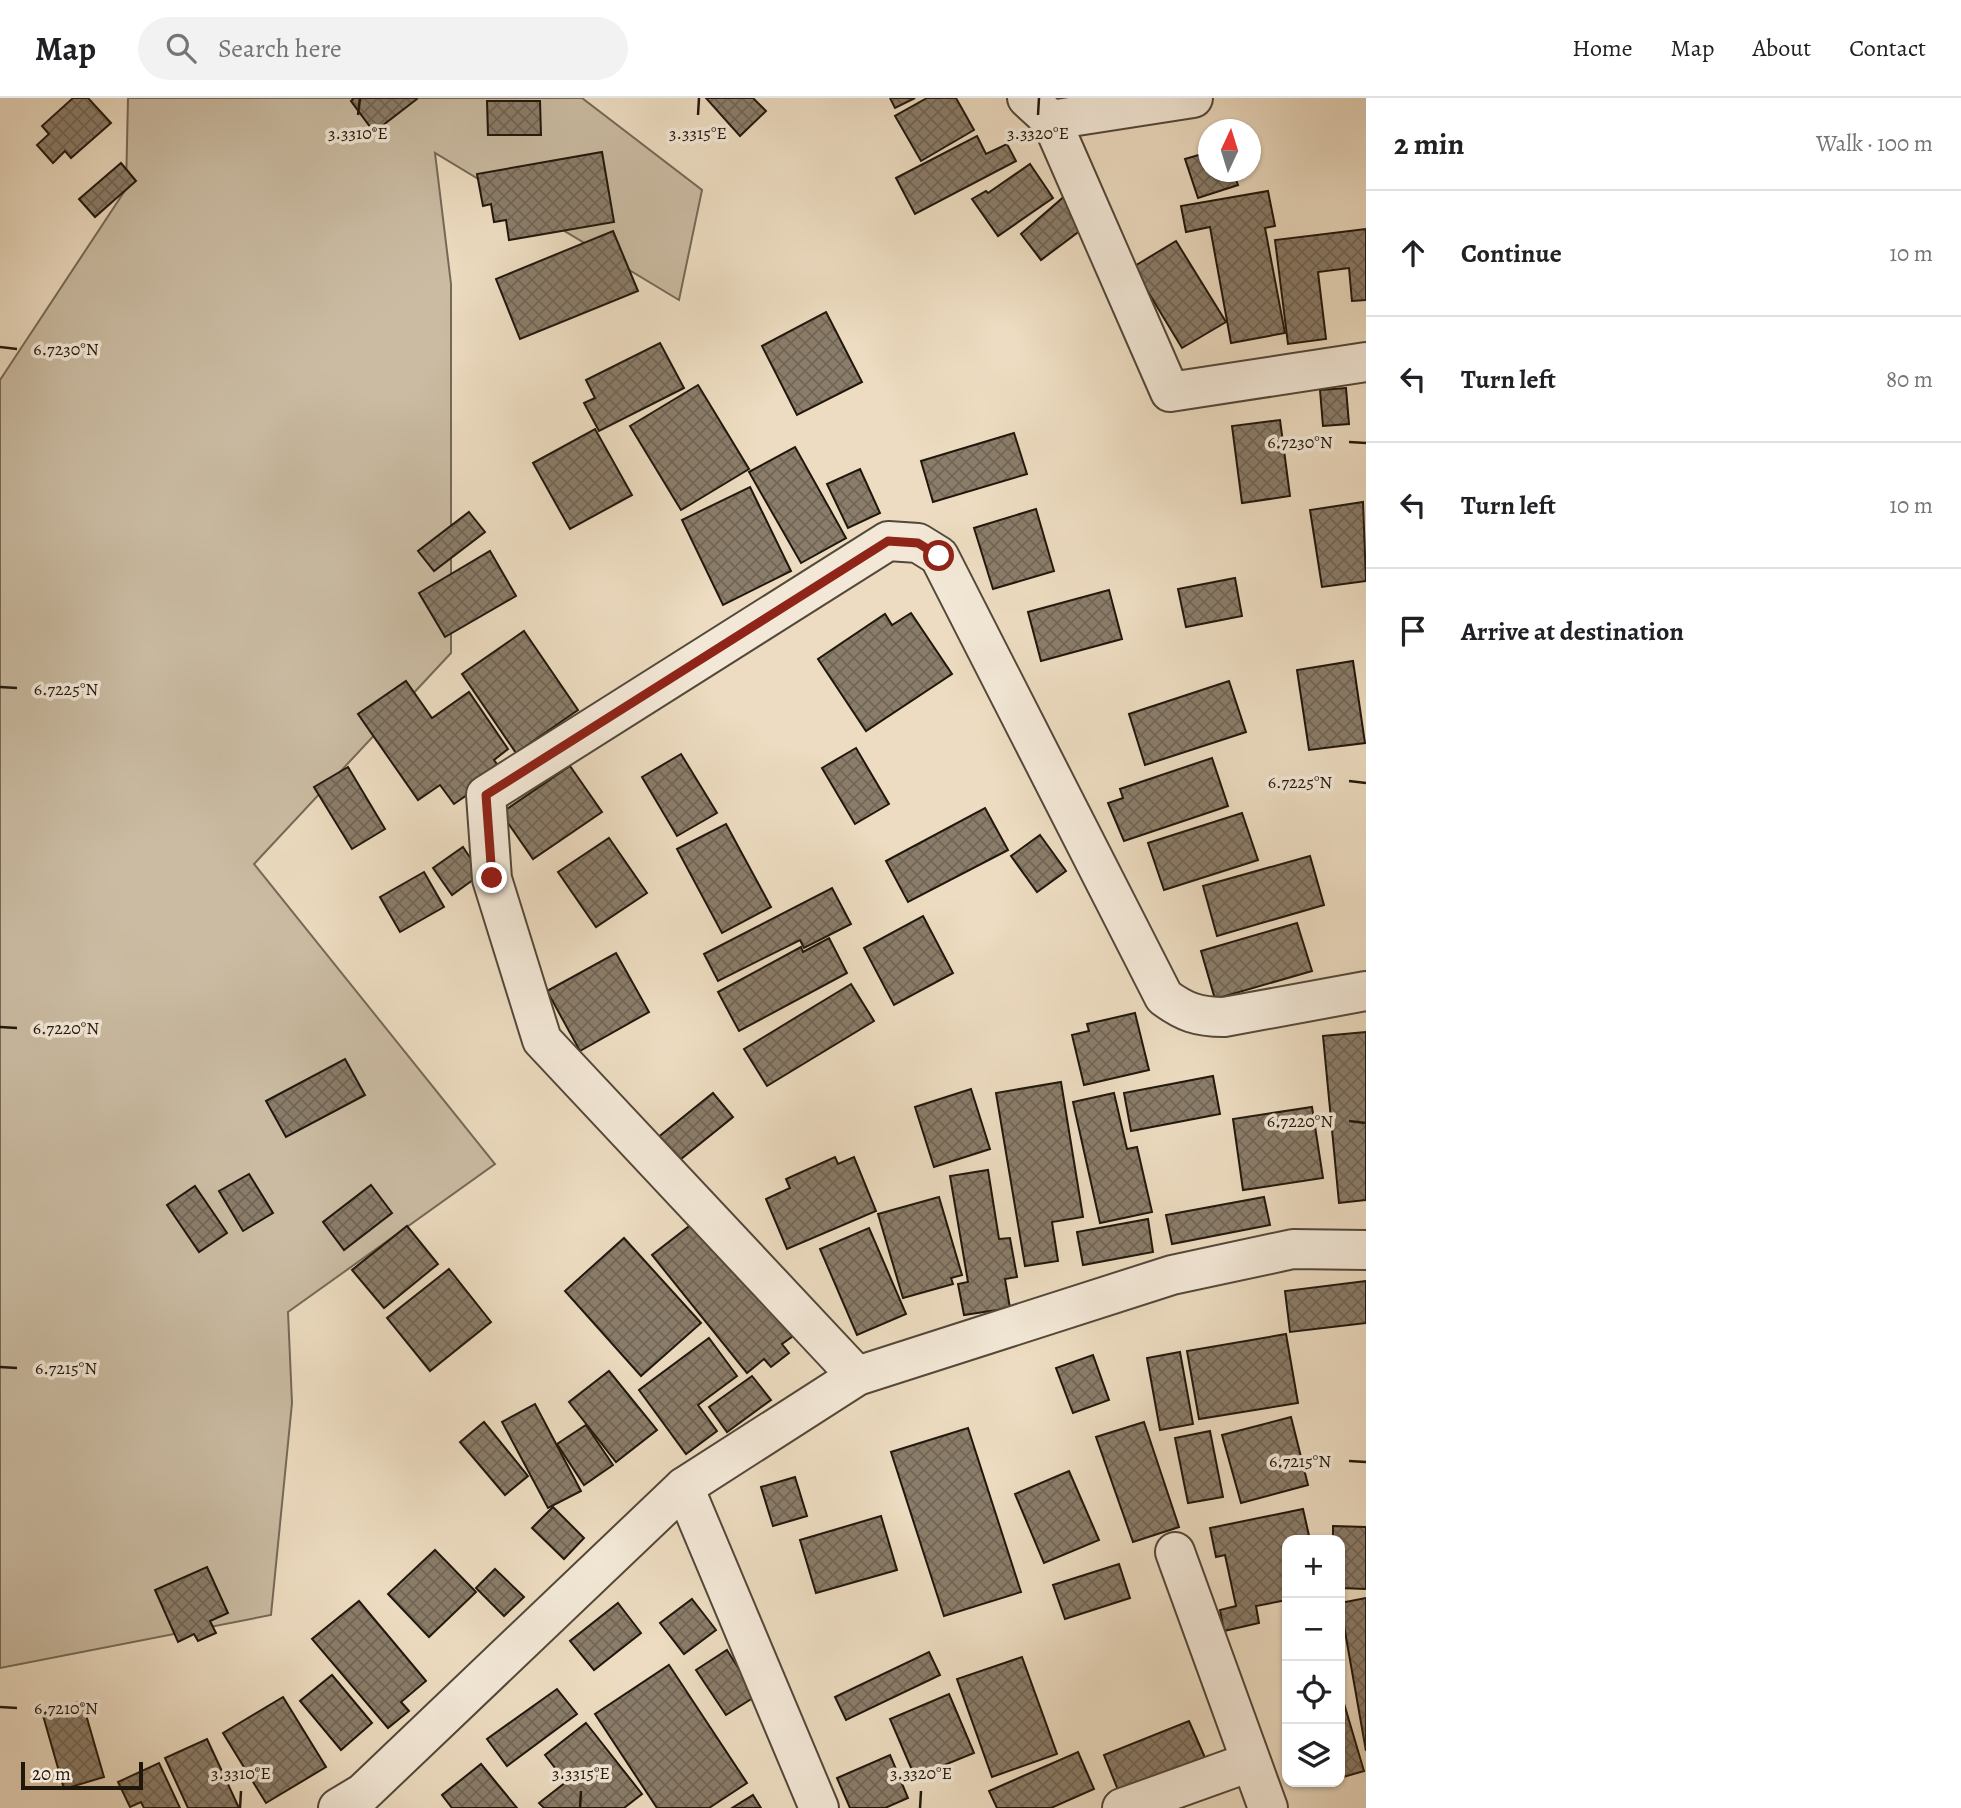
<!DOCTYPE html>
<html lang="en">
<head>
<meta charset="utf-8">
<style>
	body { margin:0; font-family:Alegreya,serif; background:#f2f2f2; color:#202124 }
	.controls { position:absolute; right:21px; bottom:21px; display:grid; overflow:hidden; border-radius:14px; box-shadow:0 2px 5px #0004 }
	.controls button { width:63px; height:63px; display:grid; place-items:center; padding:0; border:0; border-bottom:2px solid #e0e0e0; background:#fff; color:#202124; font:35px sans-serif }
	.compass { position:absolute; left:1198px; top:21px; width:63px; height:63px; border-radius:50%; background:#fff; box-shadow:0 2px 5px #0004; rotate:4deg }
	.scale { position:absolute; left:21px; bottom:18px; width:122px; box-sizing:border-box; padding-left:7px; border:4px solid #20170c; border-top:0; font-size:19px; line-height:24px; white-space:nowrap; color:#20170c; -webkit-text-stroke:5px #f3e8d7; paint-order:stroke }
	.stop { position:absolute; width:21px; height:21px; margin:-16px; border:5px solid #8f2418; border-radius:50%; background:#fff }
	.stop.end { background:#8f2418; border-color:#fff; box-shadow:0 2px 7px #0008 }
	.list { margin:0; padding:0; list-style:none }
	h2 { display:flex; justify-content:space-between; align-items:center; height:91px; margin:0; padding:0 28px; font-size:30px }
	h2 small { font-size:23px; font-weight:400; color:#757577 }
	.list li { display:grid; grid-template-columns:46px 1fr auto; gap:21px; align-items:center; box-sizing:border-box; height:126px; padding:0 28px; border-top:2px solid #e0e0e0 }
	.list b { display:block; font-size:26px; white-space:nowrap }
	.list em { font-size:23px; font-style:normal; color:#757577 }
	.icon { flex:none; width:38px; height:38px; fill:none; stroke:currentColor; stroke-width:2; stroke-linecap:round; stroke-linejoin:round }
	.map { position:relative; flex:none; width:1366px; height:1710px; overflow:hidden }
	header { display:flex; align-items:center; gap:42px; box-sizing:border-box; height:98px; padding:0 35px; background:#fff; border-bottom:2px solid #e0e0e0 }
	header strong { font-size:33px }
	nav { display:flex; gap:38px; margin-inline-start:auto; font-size:24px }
	.search { width:490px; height:63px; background:#f2f2f2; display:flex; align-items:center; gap:18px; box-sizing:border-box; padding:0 24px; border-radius:38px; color:#757577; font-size:26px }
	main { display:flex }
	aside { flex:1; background:#fff }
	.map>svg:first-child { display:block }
</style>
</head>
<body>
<header>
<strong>Map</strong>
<div class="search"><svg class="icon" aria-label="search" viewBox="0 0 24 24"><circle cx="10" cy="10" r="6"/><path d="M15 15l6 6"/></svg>Search here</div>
<nav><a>Home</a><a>Map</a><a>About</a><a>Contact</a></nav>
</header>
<main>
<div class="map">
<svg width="1366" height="1710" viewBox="0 0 1366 1710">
	<defs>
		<pattern id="building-cross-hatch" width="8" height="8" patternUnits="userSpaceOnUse" patternTransform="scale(1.75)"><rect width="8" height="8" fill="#8b7d6a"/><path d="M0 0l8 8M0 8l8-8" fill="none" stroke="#716556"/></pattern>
	</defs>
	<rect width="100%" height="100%" fill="#eddcc1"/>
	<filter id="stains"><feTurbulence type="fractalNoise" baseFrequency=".00286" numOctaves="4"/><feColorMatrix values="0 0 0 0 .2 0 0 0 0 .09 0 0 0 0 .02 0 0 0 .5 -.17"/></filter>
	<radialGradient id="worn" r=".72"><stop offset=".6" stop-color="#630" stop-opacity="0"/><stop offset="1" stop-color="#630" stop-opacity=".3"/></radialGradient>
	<path fill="#cabba2" stroke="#756957" stroke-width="2" d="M 128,0 L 582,0 L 702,92 L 679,202 L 435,55 L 451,186 L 451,555 L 254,766 L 495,1066 L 288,1214 L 292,1305 L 271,1517 L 0,1570 L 0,282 L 126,91 Z"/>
	<g fill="url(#building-cross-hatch)" stroke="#20170c" stroke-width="2">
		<path d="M 73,0 L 88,0 L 111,25 L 71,60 L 65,53 L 53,65 L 37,47 L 49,36 L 42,28 Z"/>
		<path d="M 354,0 L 416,0 L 417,1 L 374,34 L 351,3 Z"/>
		<path d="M 706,0 L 753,0 L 766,13 L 740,38 Z"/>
		<path d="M 890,0 L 915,0 L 895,10 Z"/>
		<path d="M 927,0 L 956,0 L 974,32 L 921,63 L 895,18 Z"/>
		<path d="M 487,3 L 540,3 L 541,37 L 488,37 Z"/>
		<path d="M 977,38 L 986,56 L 1007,46 L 1016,63 L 915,116 L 896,80 Z"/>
		<path d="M 602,54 L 614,124 L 509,142 L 506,122 L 494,124 L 491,106 L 483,108 L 477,76 Z"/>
		<path d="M 1209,54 L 1209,74 L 1233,74 L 1238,87 L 1198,100 L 1185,61 Z"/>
		<path d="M 121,65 L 136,83 L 95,119 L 79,101 Z"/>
		<path d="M 1030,66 L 1053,100 L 998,138 L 972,101 L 986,93 L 988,95 Z"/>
		<path d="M 1268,93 L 1275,128 L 1265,130 L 1285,235 L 1231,245 L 1210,129 L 1186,134 L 1181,108 Z"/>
		<path d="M 1067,96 L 1089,126 L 1041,162 L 1021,136 Z"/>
		<path d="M 1366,131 L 1366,202 L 1352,203 L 1349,170 L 1318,174 L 1326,241 L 1288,246 L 1275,142 Z"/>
		<path d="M 613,133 L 638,193 L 520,241 L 496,181 Z"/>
		<path d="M 1176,143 L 1226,224 L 1182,250 L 1133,169 Z"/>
		<path d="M 826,214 L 862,284 L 797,317 L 762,248 Z"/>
		<path d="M 660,245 L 684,290 L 599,333 L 584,305 L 595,300 L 586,282 Z"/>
		<path d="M 698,287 L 749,371 L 681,412 L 630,328 Z"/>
		<path d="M 1346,290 L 1349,326 L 1323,328 L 1320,292 Z"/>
		<path d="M 1280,322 L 1290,398 L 1242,405 L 1232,328 Z"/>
		<path d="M 595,331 L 632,397 L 570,431 L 533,365 Z"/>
		<path d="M 1014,335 L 1027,376 L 933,404 L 921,363 Z"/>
		<path d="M 795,349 L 846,440 L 801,465 L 749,374 Z"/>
		<path d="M 860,371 L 880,415 L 848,430 L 827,386 Z"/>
		<path d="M 750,389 L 791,473 L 723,507 L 682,422 Z"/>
		<path d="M 1363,404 L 1366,483 L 1322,489 L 1310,412 Z"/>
		<path d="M 1036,411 L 1054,473 L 993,491 L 974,430 Z"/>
		<path d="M 469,414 L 485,434 L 434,473 L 418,453 Z"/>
		<path d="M 490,453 L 516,498 L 445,539 L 419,495 Z"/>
		<path d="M 1235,480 L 1242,518 L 1186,529 L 1178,491 Z"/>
		<path d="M 1109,492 L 1122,541 L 1041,563 L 1028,514 Z"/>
		<path d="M 911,515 L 952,576 L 866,633 L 818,561 L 885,516 L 892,527 Z"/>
		<path d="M 524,533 L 578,612 L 516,655 L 462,576 Z"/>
		<path d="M 1353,563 L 1365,645 L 1309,652 L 1297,572 Z"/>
		<path d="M 406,583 L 432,620 L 469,594 L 508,651 L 494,662 L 502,673 L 454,706 L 440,687 L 418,702 L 358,616 Z"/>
		<path d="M 1229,583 L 1246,634 L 1145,667 L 1129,616 Z"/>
		<path d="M 856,650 L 889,706 L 855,726 L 822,670 Z"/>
		<path d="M 681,656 L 717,715 L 677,738 L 642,679 Z"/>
		<path d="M 1212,660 L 1228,708 L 1124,743 L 1108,705 L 1123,700 L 1120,691 Z"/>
		<path d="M 570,668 L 602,714 L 533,761 L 501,715 Z"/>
		<path d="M 348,669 L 385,731 L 352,751 L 314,689 Z"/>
		<path d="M 985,710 L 1008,752 L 908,804 L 886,763 Z"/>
		<path d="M 1242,715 L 1258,762 L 1164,792 L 1148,745 Z"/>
		<path d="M 726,726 L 771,809 L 722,835 L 677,751 Z"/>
		<path d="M 1040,737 L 1066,773 L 1037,794 L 1011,758 Z"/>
		<path d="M 609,740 L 647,795 L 596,829 L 558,774 Z"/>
		<path d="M 463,749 L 481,776 L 452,797 L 433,770 Z"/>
		<path d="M 1310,758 L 1324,807 L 1217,838 L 1203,788 Z"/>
		<path d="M 424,774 L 444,809 L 400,834 L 380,799 Z"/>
		<path d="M 832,790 L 851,826 L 804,850 L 800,842 L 718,883 L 704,856 Z"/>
		<path d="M 923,818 L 953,875 L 894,907 L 864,850 Z"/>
		<path d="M 1297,825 L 1312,873 L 1215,901 L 1201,853 Z"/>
		<path d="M 829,840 L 847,875 L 739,933 L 718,894 L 801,849 L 803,854 Z"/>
		<path d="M 616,855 L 649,914 L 580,953 L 547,893 Z"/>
		<path d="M 851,886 L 874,923 L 767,988 L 744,951 Z"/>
		<path d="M 1135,915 L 1149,972 L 1084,987 L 1072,937 L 1089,933 L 1087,926 Z"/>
		<path d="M 1366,934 L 1366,1102 L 1339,1105 L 1323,938 Z"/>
		<path d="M 345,961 L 365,997 L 286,1039 L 266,1003 Z"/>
		<path d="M 1213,978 L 1220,1016 L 1131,1033 L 1124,995 Z"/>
		<path d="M 1061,984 L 1083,1119 L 1052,1124 L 1058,1163 L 1025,1168 L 996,995 Z"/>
		<path d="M 971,991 L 990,1051 L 934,1069 L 915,1009 Z"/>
		<path d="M 713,995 L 733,1019 L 676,1065 L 656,1041 Z"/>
		<path d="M 1114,995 L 1127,1051 L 1137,1049 L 1152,1114 L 1100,1125 L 1073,1004 Z"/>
		<path d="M 1312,1009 L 1323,1080 L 1243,1092 L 1233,1021 Z"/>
		<path d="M 835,1059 L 838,1066 L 854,1059 L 876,1113 L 787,1151 L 766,1101 L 790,1090 L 786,1081 Z"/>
		<path d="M 988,1072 L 999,1141 L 1010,1140 L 1017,1179 L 1005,1181 L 1010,1210 L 964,1217 L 958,1186 L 968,1184 L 950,1078 Z"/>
		<path d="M 249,1076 L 273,1115 L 243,1133 L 219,1093 Z"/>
		<path d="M 371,1087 L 392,1115 L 344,1152 L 323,1124 Z"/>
		<path d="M 195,1088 L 227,1135 L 199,1154 L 167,1107 Z"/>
		<path d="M 939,1099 L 962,1177 L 951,1180 L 953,1186 L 903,1200 L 878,1116 Z"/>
		<path d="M 1264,1099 L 1270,1127 L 1172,1146 L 1166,1117 Z"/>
		<path d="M 701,1119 L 796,1236 L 782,1246 L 789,1255 L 771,1269 L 764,1261 L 747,1275 L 652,1157 Z"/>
		<path d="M 1148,1121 L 1153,1154 L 1083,1167 L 1077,1134 Z"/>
		<path d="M 407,1128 L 438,1166 L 384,1210 L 352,1172 Z"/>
		<path d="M 869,1130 L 906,1216 L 857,1237 L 820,1151 Z"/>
		<path d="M 624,1140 L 701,1225 L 641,1278 L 565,1193 Z"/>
		<path d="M 449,1171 L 491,1224 L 430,1273 L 387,1220 Z"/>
		<path d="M 1366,1183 L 1366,1225 L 1290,1234 L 1285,1193 Z"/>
		<path d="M 1286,1236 L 1298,1305 L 1199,1321 L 1187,1253 Z"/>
		<path d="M 709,1240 L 737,1278 L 698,1307 L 717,1333 L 686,1356 L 639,1292 Z"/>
		<path d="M 1180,1254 L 1193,1326 L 1160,1332 L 1147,1260 Z"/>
		<path d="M 1093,1257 L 1109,1302 L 1073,1315 L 1056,1270 Z"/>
		<path d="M 609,1273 L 657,1332 L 616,1364 L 569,1304 Z"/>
		<path d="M 752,1278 L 771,1302 L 727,1334 L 709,1309 Z"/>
		<path d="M 535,1306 L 581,1393 L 548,1410 L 502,1324 Z"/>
		<path d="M 1291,1319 L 1308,1387 L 1241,1405 L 1222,1337 Z"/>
		<path d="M 484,1324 L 528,1378 L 505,1397 L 460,1344 Z"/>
		<path d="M 1144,1324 L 1179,1429 L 1133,1444 L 1096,1339 Z"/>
		<path d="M 586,1327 L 613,1367 L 584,1387 L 557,1346 Z"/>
		<path d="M 968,1330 L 1021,1494 L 944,1518 L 891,1354 Z"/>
		<path d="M 1210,1333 L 1223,1399 L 1188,1405 L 1175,1340 Z"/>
		<path d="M 1069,1373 L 1099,1442 L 1044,1465 L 1015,1396 Z"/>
		<path d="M 795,1379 L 807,1418 L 773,1428 L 761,1389 Z"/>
		<path d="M 553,1409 L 584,1440 L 564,1461 L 532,1430 Z"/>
		<path d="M 1303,1411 L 1310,1442 L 1287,1442 L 1287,1502 L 1256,1508 L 1259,1525 L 1224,1533 L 1220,1512 L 1236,1508 L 1225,1457 L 1216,1459 L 1210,1430 Z"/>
		<path d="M 881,1418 L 897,1472 L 816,1495 L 800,1442 Z"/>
		<path d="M 1333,1428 L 1366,1429 L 1366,1491 L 1340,1490 L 1340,1442 L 1333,1442 Z"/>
		<path d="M 435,1452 L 476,1494 L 429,1539 L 388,1496 Z"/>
		<path d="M 1119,1466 L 1130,1500 L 1065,1521 L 1053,1487 Z"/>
		<path d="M 207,1469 L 228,1515 L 210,1523 L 216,1535 L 198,1543 L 194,1536 L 178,1544 L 155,1492 Z"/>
		<path d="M 495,1471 L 524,1499 L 504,1518 L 476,1490 Z"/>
		<path d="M 1366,1500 L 1366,1653 L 1340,1505 Z"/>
		<path d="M 692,1501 L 716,1532 L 684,1556 L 660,1525 Z"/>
		<path d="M 359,1503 L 426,1583 L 401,1604 L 409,1613 L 388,1630 L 312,1541 Z"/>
		<path d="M 618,1505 L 641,1535 L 594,1572 L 570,1543 Z"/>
		<path d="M 727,1552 L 756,1598 L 726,1617 L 696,1572 Z"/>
		<path d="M 929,1554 L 940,1577 L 846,1622 L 835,1599 Z"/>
		<path d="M 1022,1559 L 1057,1656 L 992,1679 L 957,1581 Z"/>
		<path d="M 669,1567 L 747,1685 L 709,1710 L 657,1710 L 595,1616 Z"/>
		<path d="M 332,1577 L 372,1625 L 341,1652 L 300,1603 Z"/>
		<path d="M 557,1591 L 577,1616 L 507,1668 L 487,1641 Z"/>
		<path d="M 1340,1592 L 1364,1673 L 1340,1680 Z"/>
		<path d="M 949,1596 L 974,1655 L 915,1679 L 890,1621 Z"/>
		<path d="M 283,1599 L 326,1669 L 266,1705 L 223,1635 Z"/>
		<path d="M 82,1603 L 104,1679 L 64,1691 L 42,1614 Z"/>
		<path d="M 1189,1623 L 1206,1662 L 1120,1697 L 1104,1657 Z"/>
		<path d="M 586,1625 L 642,1696 L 624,1710 L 544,1710 L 539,1705 L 566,1684 L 545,1657 Z"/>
		<path d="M 207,1641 L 239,1710 L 188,1710 L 165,1660 Z"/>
		<path d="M 1078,1654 L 1094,1691 L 1051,1710 L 997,1710 L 989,1693 Z"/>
		<path d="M 890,1657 L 908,1700 L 885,1710 L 850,1710 L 837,1680 Z"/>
		<path d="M 159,1665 L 180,1710 L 144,1710 L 141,1704 L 130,1709 L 118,1684 Z"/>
		<path d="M 481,1666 L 517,1710 L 452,1710 L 442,1697 Z"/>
		<path d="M 753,1697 L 761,1710 L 732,1710 Z"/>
	</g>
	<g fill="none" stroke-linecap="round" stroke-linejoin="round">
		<defs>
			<g id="street">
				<path d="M 1027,0 L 1051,22 L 1170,294 L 1366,264"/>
				<path d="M 1051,22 L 1193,0"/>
				<path d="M 857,1278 L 542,942 L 492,781 L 486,697 L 888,443 L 918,445 L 939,458 L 1164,899 C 1184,914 1198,919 1224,919 L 1366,893"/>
				<path d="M 684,1389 L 819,1710"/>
				<path d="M 1175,1454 L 1268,1710"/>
				<path d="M 338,1710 L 363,1695 L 684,1389 L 857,1278 L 1172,1177 L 1293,1151 L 1366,1152"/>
				<path d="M 1122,1710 L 1250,1664"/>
			</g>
		</defs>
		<use href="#street" stroke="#534839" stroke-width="42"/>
		<use href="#street" stroke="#f3e8d7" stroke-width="38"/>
	</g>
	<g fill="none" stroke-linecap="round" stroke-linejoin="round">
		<path stroke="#8f2418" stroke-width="9" d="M 492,780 L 486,697 L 888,443 L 918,445 L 939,458"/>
	</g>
	<path fill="none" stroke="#20170c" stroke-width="2.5" d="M 358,17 L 360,0M 698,17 L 699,0M 1038,17 L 1039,0M 0,249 L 17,251M 1349,344 L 1366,345M 0,589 L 17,590M 1349,683 L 1366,685M 0,929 L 17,930M 1349,1023 L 1366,1025M 0,1269 L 17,1270M 1349,1363 L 1366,1364M 0,1609 L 17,1610M 240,1710 L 241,1693M 580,1710 L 581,1693M 920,1710 L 921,1693"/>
	<g font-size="18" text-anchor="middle" fill="#20170c" stroke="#f3e8d7" stroke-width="7" stroke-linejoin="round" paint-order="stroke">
		<text x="358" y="41">3.3310°E</text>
		<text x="698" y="41">3.3315°E</text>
		<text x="1038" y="41">3.3320°E</text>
		<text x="66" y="257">6.7230°N</text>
		<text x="1300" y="350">6.7230°N</text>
		<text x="66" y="597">6.7225°N</text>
		<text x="1300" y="690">6.7225°N</text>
		<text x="66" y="936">6.7220°N</text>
		<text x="1300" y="1029">6.7220°N</text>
		<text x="66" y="1276">6.7215°N</text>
		<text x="1300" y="1369">6.7215°N</text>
		<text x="66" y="1616">6.7210°N</text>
		<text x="241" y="1681">3.3310°E</text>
		<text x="581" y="1681">3.3315°E</text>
		<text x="921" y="1681">3.3320°E</text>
	</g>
	<rect width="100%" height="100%" filter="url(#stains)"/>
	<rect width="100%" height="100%" fill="url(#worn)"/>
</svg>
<div class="controls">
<button>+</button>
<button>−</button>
<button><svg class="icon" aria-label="locate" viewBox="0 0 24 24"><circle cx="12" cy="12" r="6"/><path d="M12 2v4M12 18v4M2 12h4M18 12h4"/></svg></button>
<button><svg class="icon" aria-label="layers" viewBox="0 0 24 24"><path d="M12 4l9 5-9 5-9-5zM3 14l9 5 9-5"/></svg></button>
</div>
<svg class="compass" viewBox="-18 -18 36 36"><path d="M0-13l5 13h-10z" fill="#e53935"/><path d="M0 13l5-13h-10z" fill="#757577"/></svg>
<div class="scale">20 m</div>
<div class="stop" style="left:939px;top:458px"></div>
<div class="stop end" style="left:492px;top:780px"></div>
</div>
<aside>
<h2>2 min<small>Walk · 100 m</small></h2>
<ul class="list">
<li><svg class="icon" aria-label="ahead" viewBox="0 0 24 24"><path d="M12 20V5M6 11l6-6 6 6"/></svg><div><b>Continue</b></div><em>10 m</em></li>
<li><svg class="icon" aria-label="left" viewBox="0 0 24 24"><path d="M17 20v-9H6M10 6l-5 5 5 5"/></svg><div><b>Turn left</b></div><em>80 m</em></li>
<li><svg class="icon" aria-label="left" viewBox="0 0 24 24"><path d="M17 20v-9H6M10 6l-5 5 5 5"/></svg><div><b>Turn left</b></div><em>10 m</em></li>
<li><svg class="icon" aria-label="arrive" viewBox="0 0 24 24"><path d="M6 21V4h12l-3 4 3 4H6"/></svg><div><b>Arrive at destination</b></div></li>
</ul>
</aside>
</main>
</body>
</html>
